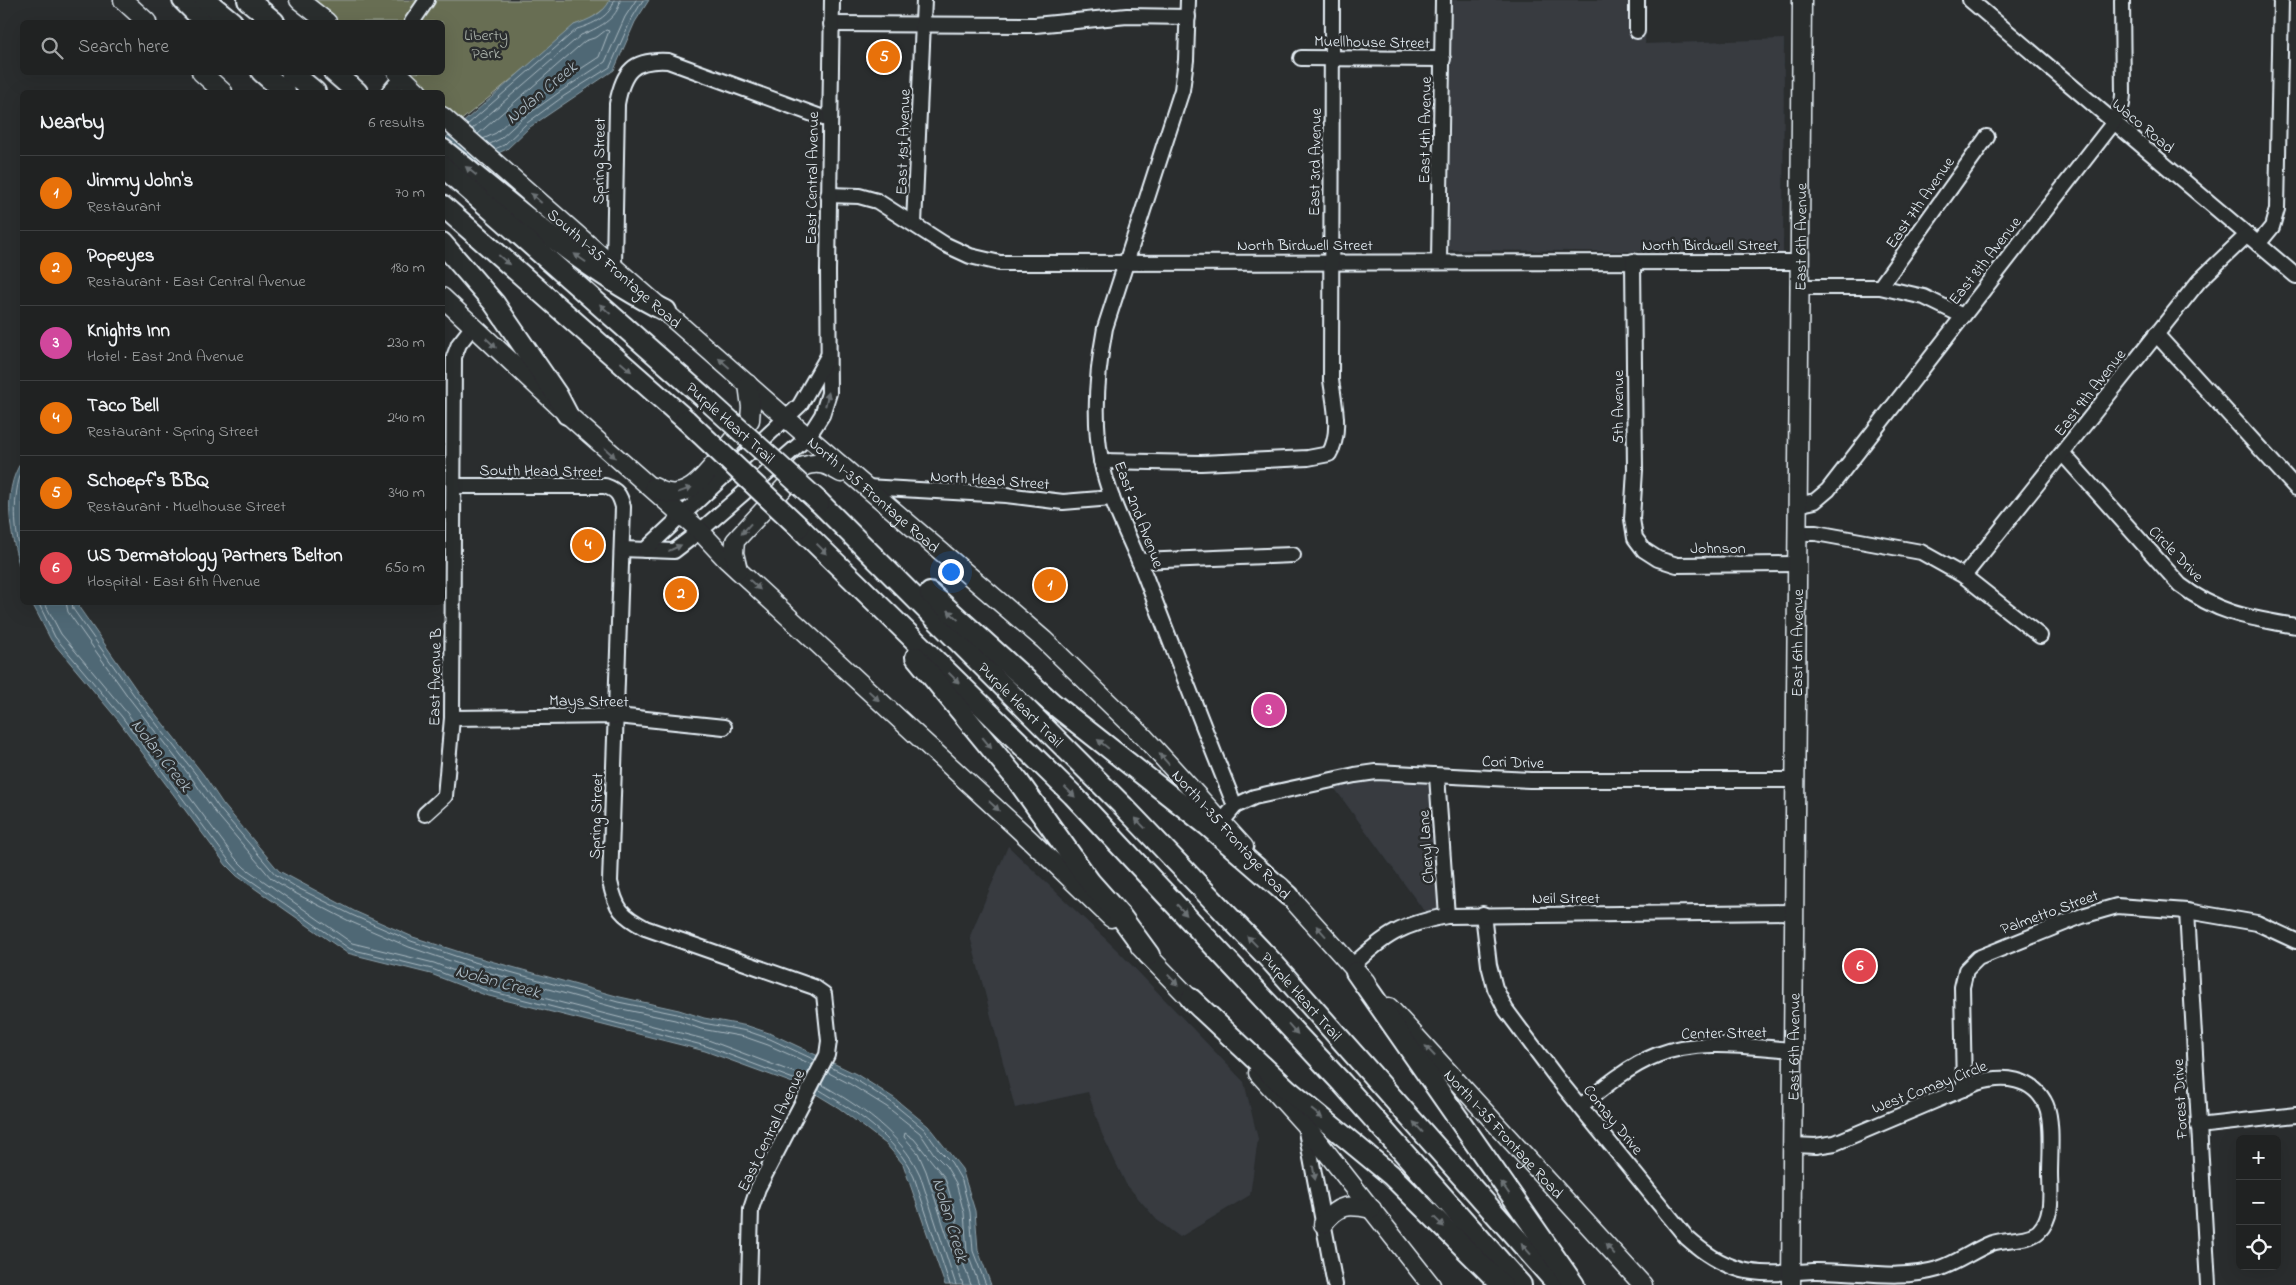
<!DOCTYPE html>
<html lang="en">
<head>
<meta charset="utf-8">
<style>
	body { margin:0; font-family:"Indie Flower",sans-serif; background:#282a2a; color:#f1f3f6 }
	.controls { position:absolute; right:15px; bottom:15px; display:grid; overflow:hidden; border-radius:8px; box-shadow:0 5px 20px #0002 }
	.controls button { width:45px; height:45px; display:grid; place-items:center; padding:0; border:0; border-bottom:1px solid #3d3f40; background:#202222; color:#f1f3f6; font:25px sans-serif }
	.you { position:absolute; left:950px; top:571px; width:18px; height:18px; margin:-12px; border:4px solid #fff; border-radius:50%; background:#1a73e8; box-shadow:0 0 0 8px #1a73e833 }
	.badge { display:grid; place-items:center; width:32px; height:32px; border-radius:50%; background:#db2777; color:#fff; font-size:16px; font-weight:700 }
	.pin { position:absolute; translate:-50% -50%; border:2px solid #fff; box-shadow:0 1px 5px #0006 }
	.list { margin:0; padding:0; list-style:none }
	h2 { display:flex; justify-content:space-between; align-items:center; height:65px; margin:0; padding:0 20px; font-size:21px }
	h2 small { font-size:16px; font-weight:400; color:#a2a4a5 }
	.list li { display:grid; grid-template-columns:32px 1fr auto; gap:15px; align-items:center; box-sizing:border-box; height:75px; padding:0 20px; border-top:1px solid #3d3f40 }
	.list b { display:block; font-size:19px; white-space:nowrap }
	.list p { margin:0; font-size:16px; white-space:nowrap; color:#a2a4a5 }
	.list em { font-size:16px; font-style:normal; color:#a2a4a5 }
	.icon { flex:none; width:28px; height:28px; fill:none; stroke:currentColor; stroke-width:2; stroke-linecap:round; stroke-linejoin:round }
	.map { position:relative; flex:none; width:2296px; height:1285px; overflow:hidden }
	.search { position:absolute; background:#202222; box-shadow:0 5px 20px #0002; left:20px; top:20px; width:425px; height:55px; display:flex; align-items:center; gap:12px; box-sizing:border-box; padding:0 18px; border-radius:8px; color:#a2a4a5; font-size:19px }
	.panel { position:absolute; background:#202222; box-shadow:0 5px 20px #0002; left:20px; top:90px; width:425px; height:515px; border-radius:8px }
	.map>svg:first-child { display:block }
</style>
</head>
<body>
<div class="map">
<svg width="2296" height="1285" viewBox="0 0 2296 1285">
	<rect width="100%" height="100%" fill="#2a2d2e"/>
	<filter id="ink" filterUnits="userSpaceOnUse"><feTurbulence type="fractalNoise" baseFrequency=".02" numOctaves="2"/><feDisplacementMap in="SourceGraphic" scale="10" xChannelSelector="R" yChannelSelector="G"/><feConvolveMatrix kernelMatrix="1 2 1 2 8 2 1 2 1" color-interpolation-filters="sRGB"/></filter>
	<g filter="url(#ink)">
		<g fill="#373b41">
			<path d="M 1452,0 L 1647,0 L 1645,44 L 1784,39 L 1783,253 L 1449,250 Z"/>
			<path d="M 1399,777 L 1428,782 L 1441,907 L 1438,912 L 1427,915 L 1333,786 L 1349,780 Z"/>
			<path d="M 1008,846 L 1118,951 L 1244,1082 L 1258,1139 L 1250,1195 L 1180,1237 L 1157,1220 L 1126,1184 L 1102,1134 L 1088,1092 L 1015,1108 L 970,936 Z"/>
		</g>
		<path fill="#676e53" stroke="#a8b0a6" d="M 304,0 L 610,0 L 607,7 L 589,20 L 574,25 L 566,35 L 454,126 L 443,116 L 442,92 L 418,92 L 397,73 L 442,72 L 442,22 L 328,22 Z"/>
		<g fill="#4f6874" stroke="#8c9fa9">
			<path d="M 610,0 L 649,0 L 635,22 L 614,70 L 530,127 L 507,149 L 444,178 L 443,140 L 574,25 C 588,20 604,14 610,0 Z"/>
			<path d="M 22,461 L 22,575 C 12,541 0,493 22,461 Z"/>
			<path d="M 32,603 L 76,603 L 138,692 L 203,774 L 223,804 L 279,871 L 354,911 L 413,937 L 469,955 L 620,997 L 679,1010 L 704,1018 L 748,1026 L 772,1034 L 856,1074 L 894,1098 L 928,1126 L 962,1169 L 975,1211 L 978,1250 L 991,1285 L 945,1285 L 903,1164 L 886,1144 L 839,1108 L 816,1094 L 790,1082 L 705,1051 L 485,995 L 431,974 L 347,953 L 237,876 L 226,865 L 118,720 L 51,640 Z"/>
		</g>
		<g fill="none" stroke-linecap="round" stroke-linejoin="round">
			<g stroke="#abbac3" stroke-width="1">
				<path d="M 467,125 L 577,29 C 591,25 612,16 614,0"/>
				<path d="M 472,129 L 581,35 C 596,29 619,19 620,0"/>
				<path d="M 478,134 L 585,41 L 597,37 L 606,30 L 609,31 L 599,57 L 556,85 L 518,112 L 496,133 L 483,139"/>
				<path d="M 490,144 L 500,139 L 523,118 L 561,91 L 605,62 L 625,17 L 636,0"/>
				<path d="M 495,149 L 504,145 L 527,123 L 564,96 L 610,67 L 631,20 L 643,0"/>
				<path d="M 22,470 C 12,497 14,530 22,558"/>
				<path d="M 38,602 L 55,637 L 122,717 L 230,862 L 240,873 L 350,949 L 432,969 L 486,990 L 706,1046 L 804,1083"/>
				<path d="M 44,602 L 61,634 L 127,713 L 235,858 L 245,868 L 352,943 L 434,963 L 488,984 L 708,1040 L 806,1077"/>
				<path d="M 66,602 L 68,612 L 129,698 L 193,780 L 215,812 L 271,878 L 293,892 L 349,921 L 409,947 L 465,966 L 617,1008 L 675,1020 L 701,1029 L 745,1037 L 768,1045 L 813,1065"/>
				<path d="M 72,602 L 73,609 L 134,695 L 198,777 L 219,808 L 275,874 L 296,887 L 352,915 L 411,941 L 467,960 L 618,1002 L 677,1014 L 703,1023 L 747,1031 L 770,1039 L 815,1060"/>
				<path d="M 830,1067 L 853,1078 L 891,1102 L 924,1129 L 939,1150 L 951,1162 L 962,1181 L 970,1212 L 973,1251 L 986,1285"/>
				<path d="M 827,1072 L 850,1084 L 887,1107 L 920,1133 L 934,1154 L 946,1166 L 956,1183 L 964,1213 L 967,1252 L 979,1285"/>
				<path d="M 821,1084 C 859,1106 901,1133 920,1175 L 956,1285"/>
				<path d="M 818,1089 C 855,1111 896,1137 914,1177 L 950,1285"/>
				<path d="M 963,1285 L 926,1171 L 918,1153 L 904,1137 L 905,1133 L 914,1139 L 945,1178 L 956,1215 L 960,1254 L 971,1285"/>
			</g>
			<defs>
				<g id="minor">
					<path d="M 1188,0 L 1186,60 L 1182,90 L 1105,328 C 1097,371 1093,417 1101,460 C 1109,500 1129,536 1144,573 C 1174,651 1204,729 1235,806"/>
					<path d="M 1970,0 L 2296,276"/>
					<path d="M 412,22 L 427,0"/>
					<path d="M 831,24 L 1035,25 L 1127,16 L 1188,17"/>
					<path d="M 1637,31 L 1637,0"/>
					<path d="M 1301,58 L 1443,59"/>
					<path d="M 389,92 L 402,77"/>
					<path d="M 828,195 L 859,196 L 877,201 L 944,244 L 970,256 L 1000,263 L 1799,262"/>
					<path d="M 914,224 L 924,0"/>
					<path d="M 2258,244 L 2272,227 L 2277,209 L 2281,0"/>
					<path d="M 1439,261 L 1443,0"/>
					<path d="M 1633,261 L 1635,470 L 1632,519 L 1635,538 L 1644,550 L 1658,559 L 1677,565 L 1796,564"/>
					<path d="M 614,265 L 617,104 C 623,71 633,59 668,61 L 829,120"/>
					<path d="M 1798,287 L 1880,287 L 1924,297 L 1963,316"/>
					<path d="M 1880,287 L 1987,137"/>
					<path d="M 2156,334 L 2296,488"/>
					<path d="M 2063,454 L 2180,585 C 2218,614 2250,618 2296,626"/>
					<path d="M 1101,461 L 1201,463 L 1308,458 L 1329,454 C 1342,433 1334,403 1331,380 L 1332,0"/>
					<path d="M 454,486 L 605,486 C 617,490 620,495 623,507 L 610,882 C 616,909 621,915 645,928 L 814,987 L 824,994 L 829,1041 L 827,1055 L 758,1188 L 751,1209 L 749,1285"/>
					<path d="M 866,487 L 1006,495 L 1063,502 L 1112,498"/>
					<path d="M 1797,505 L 1815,501 L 1828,490 L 2114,122 L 2122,104 L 2123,95 L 2122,0"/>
					<path d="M 1797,533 L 1816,533 L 1921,552 L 1964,576 L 2040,636"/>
					<path d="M 622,549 L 674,551 L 700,531 L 808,437 L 822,415 L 829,393 L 828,271 L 832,0"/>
					<path d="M 645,550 L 800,405 L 828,356"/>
					<path d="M 1139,561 L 1293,555"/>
					<path d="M 1964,576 L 2199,281 L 2247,235"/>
					<path d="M 452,718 L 617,716 L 724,727"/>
					<path d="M 1437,776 L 1447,916"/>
					<path d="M 425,814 L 445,796 L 452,718 L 454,357 L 459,344 L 473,326"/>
					<path d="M 1221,823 L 1235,806 L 1254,797 L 1355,775 L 1376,772 L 1530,780 L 1795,780"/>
					<path d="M 2187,911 L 2208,1285"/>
					<path d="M 1483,914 L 1489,965 L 1495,988 L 1506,1010 L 1556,1077 L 1687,1238 C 1704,1253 1720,1264 1742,1270 C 1766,1276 1789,1272 1813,1271 C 1855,1270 1897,1281 1938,1269 C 1957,1263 1974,1250 1992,1243 C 2006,1238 2029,1241 2039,1231 C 2054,1216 2050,1192 2050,1173 C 2050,1155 2053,1121 2046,1105 C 2033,1077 2003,1075 1977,1083 L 1835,1143 L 1816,1146 L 1793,1145"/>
					<path d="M 1352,966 C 1385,935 1402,924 1447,916 L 1795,912"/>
					<path d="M 1964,1089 L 1962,987 L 1966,970 L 1978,958 L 2082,916 L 2117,906 L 2187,911 L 2257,923 L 2296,941"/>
					<path d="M 1581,1106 C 1604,1087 1629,1066 1657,1055 C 1699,1038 1750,1047 1794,1050"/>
					<path d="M 1305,1126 L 1335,1285"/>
					<path d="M 2198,1126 L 2296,1115"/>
				</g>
				<g id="major">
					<path d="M 123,0 L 147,22"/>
					<path d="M 299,0 L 327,22"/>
					<path d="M 201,72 L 223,92"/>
					<path d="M 397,72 L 418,92"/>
					<path id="s1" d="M 442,116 L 787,419 L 1044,640 L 1145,738 L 1244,847"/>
					<path d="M 442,297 L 567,414 L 700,531 L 727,560 L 1028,838 L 1111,918"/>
					<path d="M 654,487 C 683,507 704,477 720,457 C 730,444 740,432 750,420 L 751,407 L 748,384"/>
					<path d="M 738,570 L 734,553 L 735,541 L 804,466 C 820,461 827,465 841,473"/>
					<path d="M 1280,886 L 1366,982"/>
					<path d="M 1140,947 L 1200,1009"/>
					<path id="s2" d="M 1389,1007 L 1643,1285"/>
					<path d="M 1258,1073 L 1305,1125 L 1431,1285"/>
					<path d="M 1323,1224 C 1338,1204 1348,1204 1372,1209"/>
					<path id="s3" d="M 1791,1285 L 1802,0"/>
				</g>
				<g id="highway">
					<path d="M 183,0 L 205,22"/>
					<path d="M 205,0 L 232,22"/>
					<path d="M 248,0 L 274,22"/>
					<path d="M 262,72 L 285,92"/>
					<path d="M 291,72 L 315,92"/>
					<path d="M 334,72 L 357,92"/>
					<path d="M 442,149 C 514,206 583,270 666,311"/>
					<path d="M 442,166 L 707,400"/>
					<path d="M 442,205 L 686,420"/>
					<path d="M 442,243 L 494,303 L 557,395 L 567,414"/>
					<path id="s4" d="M 819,502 L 1123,806 L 1273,963 L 1558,1285"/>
					<path d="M 799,527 L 1073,795 L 1342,1083 L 1521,1285"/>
					<path d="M 930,593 L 1052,703 L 1207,825 L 1289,896"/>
					<path d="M 916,657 L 1018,781 L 1090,882 L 1122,918 L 1149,955"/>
					<path d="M 1356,972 L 1574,1285"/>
					<path d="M 1191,999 L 1288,1090 L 1391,1175 L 1502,1285"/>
				</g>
			</defs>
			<use href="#minor" stroke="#e8f1f8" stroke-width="18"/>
			<use href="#major" stroke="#e8f1f8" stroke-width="21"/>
			<use href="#highway" stroke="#e8f1f8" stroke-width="24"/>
			<use href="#minor" stroke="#2a2d2e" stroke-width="14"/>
			<use href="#major" stroke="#2a2d2e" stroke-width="18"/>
			<use href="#highway" stroke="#2a2d2e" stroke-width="20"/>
			<defs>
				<g id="highway-bridge">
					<path d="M 707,400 L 819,502"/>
					<path d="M 686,420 L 799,527"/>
				</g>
			</defs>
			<use href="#highway-bridge" stroke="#e8f1f8" stroke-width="24" stroke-linecap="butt"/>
			<use href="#highway-bridge" stroke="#2a2d2e" stroke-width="20"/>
		</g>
		<defs><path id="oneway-solid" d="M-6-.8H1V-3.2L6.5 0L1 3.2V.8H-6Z" transform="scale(1.25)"/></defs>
		<g fill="#6c7275">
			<use href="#oneway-solid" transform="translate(471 171) rotate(-141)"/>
			<use href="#oneway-solid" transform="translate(536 198) rotate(-139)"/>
			<use href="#oneway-solid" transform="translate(580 258) rotate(-145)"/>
			<use href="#oneway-solid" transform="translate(504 260) rotate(41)"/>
			<use href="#oneway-solid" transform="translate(605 309) rotate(-138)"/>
			<use href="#oneway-solid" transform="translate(491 343) rotate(43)"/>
			<use href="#oneway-solid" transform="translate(724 363) rotate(-139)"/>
			<use href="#oneway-solid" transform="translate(626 367) rotate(41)"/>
			<use href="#oneway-solid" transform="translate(827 399) rotate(-76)"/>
			<use href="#oneway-solid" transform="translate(610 453) rotate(42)"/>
			<use href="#oneway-solid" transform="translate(685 490) rotate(-20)"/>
			<use href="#oneway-solid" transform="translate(746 529) rotate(132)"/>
			<use href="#oneway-solid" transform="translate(675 548) rotate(-25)"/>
			<use href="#oneway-solid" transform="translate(822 549) rotate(44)"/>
			<use href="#oneway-solid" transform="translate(755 585) rotate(43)"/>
			<use href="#oneway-solid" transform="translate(953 615) rotate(-137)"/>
			<use href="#oneway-solid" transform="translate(954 678) rotate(44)"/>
			<use href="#oneway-solid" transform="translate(874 696) rotate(43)"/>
			<use href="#oneway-solid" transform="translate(987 743) rotate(51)"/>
			<use href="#oneway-solid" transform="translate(1103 744) rotate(-141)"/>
			<use href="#oneway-solid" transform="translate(1164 759) rotate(-132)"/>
			<use href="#oneway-solid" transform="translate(1070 792) rotate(45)"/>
			<use href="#oneway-solid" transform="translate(994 806) rotate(43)"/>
			<use href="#oneway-solid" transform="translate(1140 823) rotate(-134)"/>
			<use href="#oneway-solid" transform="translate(1182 910) rotate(47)"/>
			<use href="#oneway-solid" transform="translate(1321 931) rotate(-132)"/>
			<use href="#oneway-solid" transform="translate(1252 941) rotate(-134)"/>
			<use href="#oneway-solid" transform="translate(1173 980) rotate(46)"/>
			<use href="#oneway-solid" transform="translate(1293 1029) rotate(48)"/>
			<use href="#oneway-solid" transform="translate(1430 1051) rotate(-133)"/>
			<use href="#oneway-solid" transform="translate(1317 1114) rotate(39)"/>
			<use href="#oneway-solid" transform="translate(1418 1127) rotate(-132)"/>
			<use href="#oneway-solid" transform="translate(1314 1173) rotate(80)"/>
			<use href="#oneway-solid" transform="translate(1505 1188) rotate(-125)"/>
			<use href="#oneway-solid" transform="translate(1439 1222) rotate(45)"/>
			<use href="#oneway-solid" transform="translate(1526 1249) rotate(-132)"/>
			<use href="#oneway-solid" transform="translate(1610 1249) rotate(-131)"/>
		</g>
	</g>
	<g text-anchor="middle" stroke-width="5" stroke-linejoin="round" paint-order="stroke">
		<g font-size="16" fill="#aeb6ae" stroke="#2a2d2e">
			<text x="486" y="40">Liberty<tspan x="486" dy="18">Park</tspan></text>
		</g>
		<g font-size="16" fill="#e8f1f8" stroke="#2a2d2e">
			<text transform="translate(1372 41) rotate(1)" y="6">Muellhouse Street</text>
			<text transform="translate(2144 125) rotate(40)" y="6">Waco Road</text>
			<text transform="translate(1424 130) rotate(-89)" y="6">East 4th Avenue</text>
			<text transform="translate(902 142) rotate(-88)" y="6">East 1st Avenue</text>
			<text transform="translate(598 161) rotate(-89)" y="6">Spring Street</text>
			<text transform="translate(1314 162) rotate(-89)" y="6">East 3rd Avenue</text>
			<text transform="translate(811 178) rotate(-89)" y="6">East Central Avenue</text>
			<text transform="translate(1919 202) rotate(-55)" y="6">East 7th Avenue</text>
			<text dy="6" stroke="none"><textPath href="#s3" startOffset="1048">East 6th Avenue</textPath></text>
			<text x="1305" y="250">North Birdwell Street</text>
			<text x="1710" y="250">North Birdwell Street</text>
			<text transform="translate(1984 260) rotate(-52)" y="6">East 8th Avenue</text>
			<text dy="6" stroke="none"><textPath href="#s1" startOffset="230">South I-35 Frontage Road</textPath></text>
			<text transform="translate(2089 392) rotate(-52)" y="6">East 9th Avenue</text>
			<text transform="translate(1617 407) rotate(-90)" y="6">5th Avenue</text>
			<text transform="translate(731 422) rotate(42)" y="6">Purple Heart Trail</text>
			<text transform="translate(541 470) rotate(1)" y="6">South Head Street</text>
			<text transform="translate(990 479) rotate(4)" y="6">North Head Street</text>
			<text dy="6" stroke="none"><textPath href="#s1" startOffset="574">North I-35 Frontage Road</textPath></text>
			<text transform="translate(1140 514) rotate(69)" y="6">East 2nd Avenue</text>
			<text x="1718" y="553">Johnson</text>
			<text transform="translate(2177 553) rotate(46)" y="6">Circle Drive</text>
			<text dy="6" stroke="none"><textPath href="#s3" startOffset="642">East 6th Avenue</textPath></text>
			<text transform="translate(434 677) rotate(-89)" y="6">East Avenue B</text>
			<text transform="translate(589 700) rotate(1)" y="6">Mays Street</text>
			<text dy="6" stroke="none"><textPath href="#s4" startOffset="286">Purple Heart Trail</textPath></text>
			<text transform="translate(1513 761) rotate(2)" y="6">Cori Drive</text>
			<text transform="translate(595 816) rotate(-88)" y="6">Spring Street</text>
			<text transform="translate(1232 834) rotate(48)" y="6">North I-35 Frontage Road</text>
			<text transform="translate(1425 847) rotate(-94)" y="6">Cheryl Lane</text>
			<text x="1566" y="903">Neil Street</text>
			<text transform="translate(2049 911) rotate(-20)" y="6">Palmetto Street</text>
			<text dy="6" stroke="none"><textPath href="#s4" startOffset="691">Purple Heart Trail</textPath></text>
			<text transform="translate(1724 1032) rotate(-1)" y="6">Center Street</text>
			<text dy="6" stroke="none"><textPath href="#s3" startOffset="238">East 6th Avenue</textPath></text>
			<text transform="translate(1929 1086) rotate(-21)" y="6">West Comay Circle</text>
			<text transform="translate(2179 1099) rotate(-93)" y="6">Forest Drive</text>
			<text transform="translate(1614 1119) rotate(51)" y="6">Comay Drive</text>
			<text transform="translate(770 1130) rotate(-64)" y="6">East Central Avenue</text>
			<text dy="6" stroke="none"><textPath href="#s2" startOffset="171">North I-35 Frontage Road</textPath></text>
		</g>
		<g font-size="18" font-style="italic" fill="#abbac3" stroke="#2a2d2e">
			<text transform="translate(541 92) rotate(-40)" y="6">Nolan Creek</text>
			<text transform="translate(162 755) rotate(52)" y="6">Nolan Creek</text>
			<text transform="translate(498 981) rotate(15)" y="6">Nolan Creek</text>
			<text transform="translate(951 1220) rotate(73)" y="6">Nolan Creek</text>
		</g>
	</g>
</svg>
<div class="controls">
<button>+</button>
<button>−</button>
<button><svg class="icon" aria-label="locate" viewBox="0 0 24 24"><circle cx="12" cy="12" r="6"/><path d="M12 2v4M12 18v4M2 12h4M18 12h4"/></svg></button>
</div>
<div class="you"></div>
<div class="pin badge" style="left:1050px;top:585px;background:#e8710a">1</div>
<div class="pin badge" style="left:681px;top:594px;background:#e8710a">2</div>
<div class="pin badge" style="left:1269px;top:710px;background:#d1479c">3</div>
<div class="pin badge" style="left:588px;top:545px;background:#e8710a">4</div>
<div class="pin badge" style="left:884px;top:57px;background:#e8710a">5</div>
<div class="pin badge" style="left:1860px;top:966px;background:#e0444e">6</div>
<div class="search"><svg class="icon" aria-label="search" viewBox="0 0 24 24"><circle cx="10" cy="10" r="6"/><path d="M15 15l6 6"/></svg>Search here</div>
<section class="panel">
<h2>Nearby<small>6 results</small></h2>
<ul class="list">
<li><span class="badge" style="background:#e8710a">1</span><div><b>Jimmy John's</b><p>Restaurant</p></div><em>70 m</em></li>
<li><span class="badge" style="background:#e8710a">2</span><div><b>Popeyes</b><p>Restaurant · East Central Avenue</p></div><em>180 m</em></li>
<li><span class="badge" style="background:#d1479c">3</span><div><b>Knights Inn</b><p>Hotel · East 2nd Avenue</p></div><em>230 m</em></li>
<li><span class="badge" style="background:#e8710a">4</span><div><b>Taco Bell</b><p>Restaurant · Spring Street</p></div><em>240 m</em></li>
<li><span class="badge" style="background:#e8710a">5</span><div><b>Schoepf's BBQ</b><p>Restaurant · Muelhouse Street</p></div><em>340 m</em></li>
<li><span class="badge" style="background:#e0444e">6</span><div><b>US Dermatology Partners Belton</b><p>Hospital · East 6th Avenue</p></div><em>650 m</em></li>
</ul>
</section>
</div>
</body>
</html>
